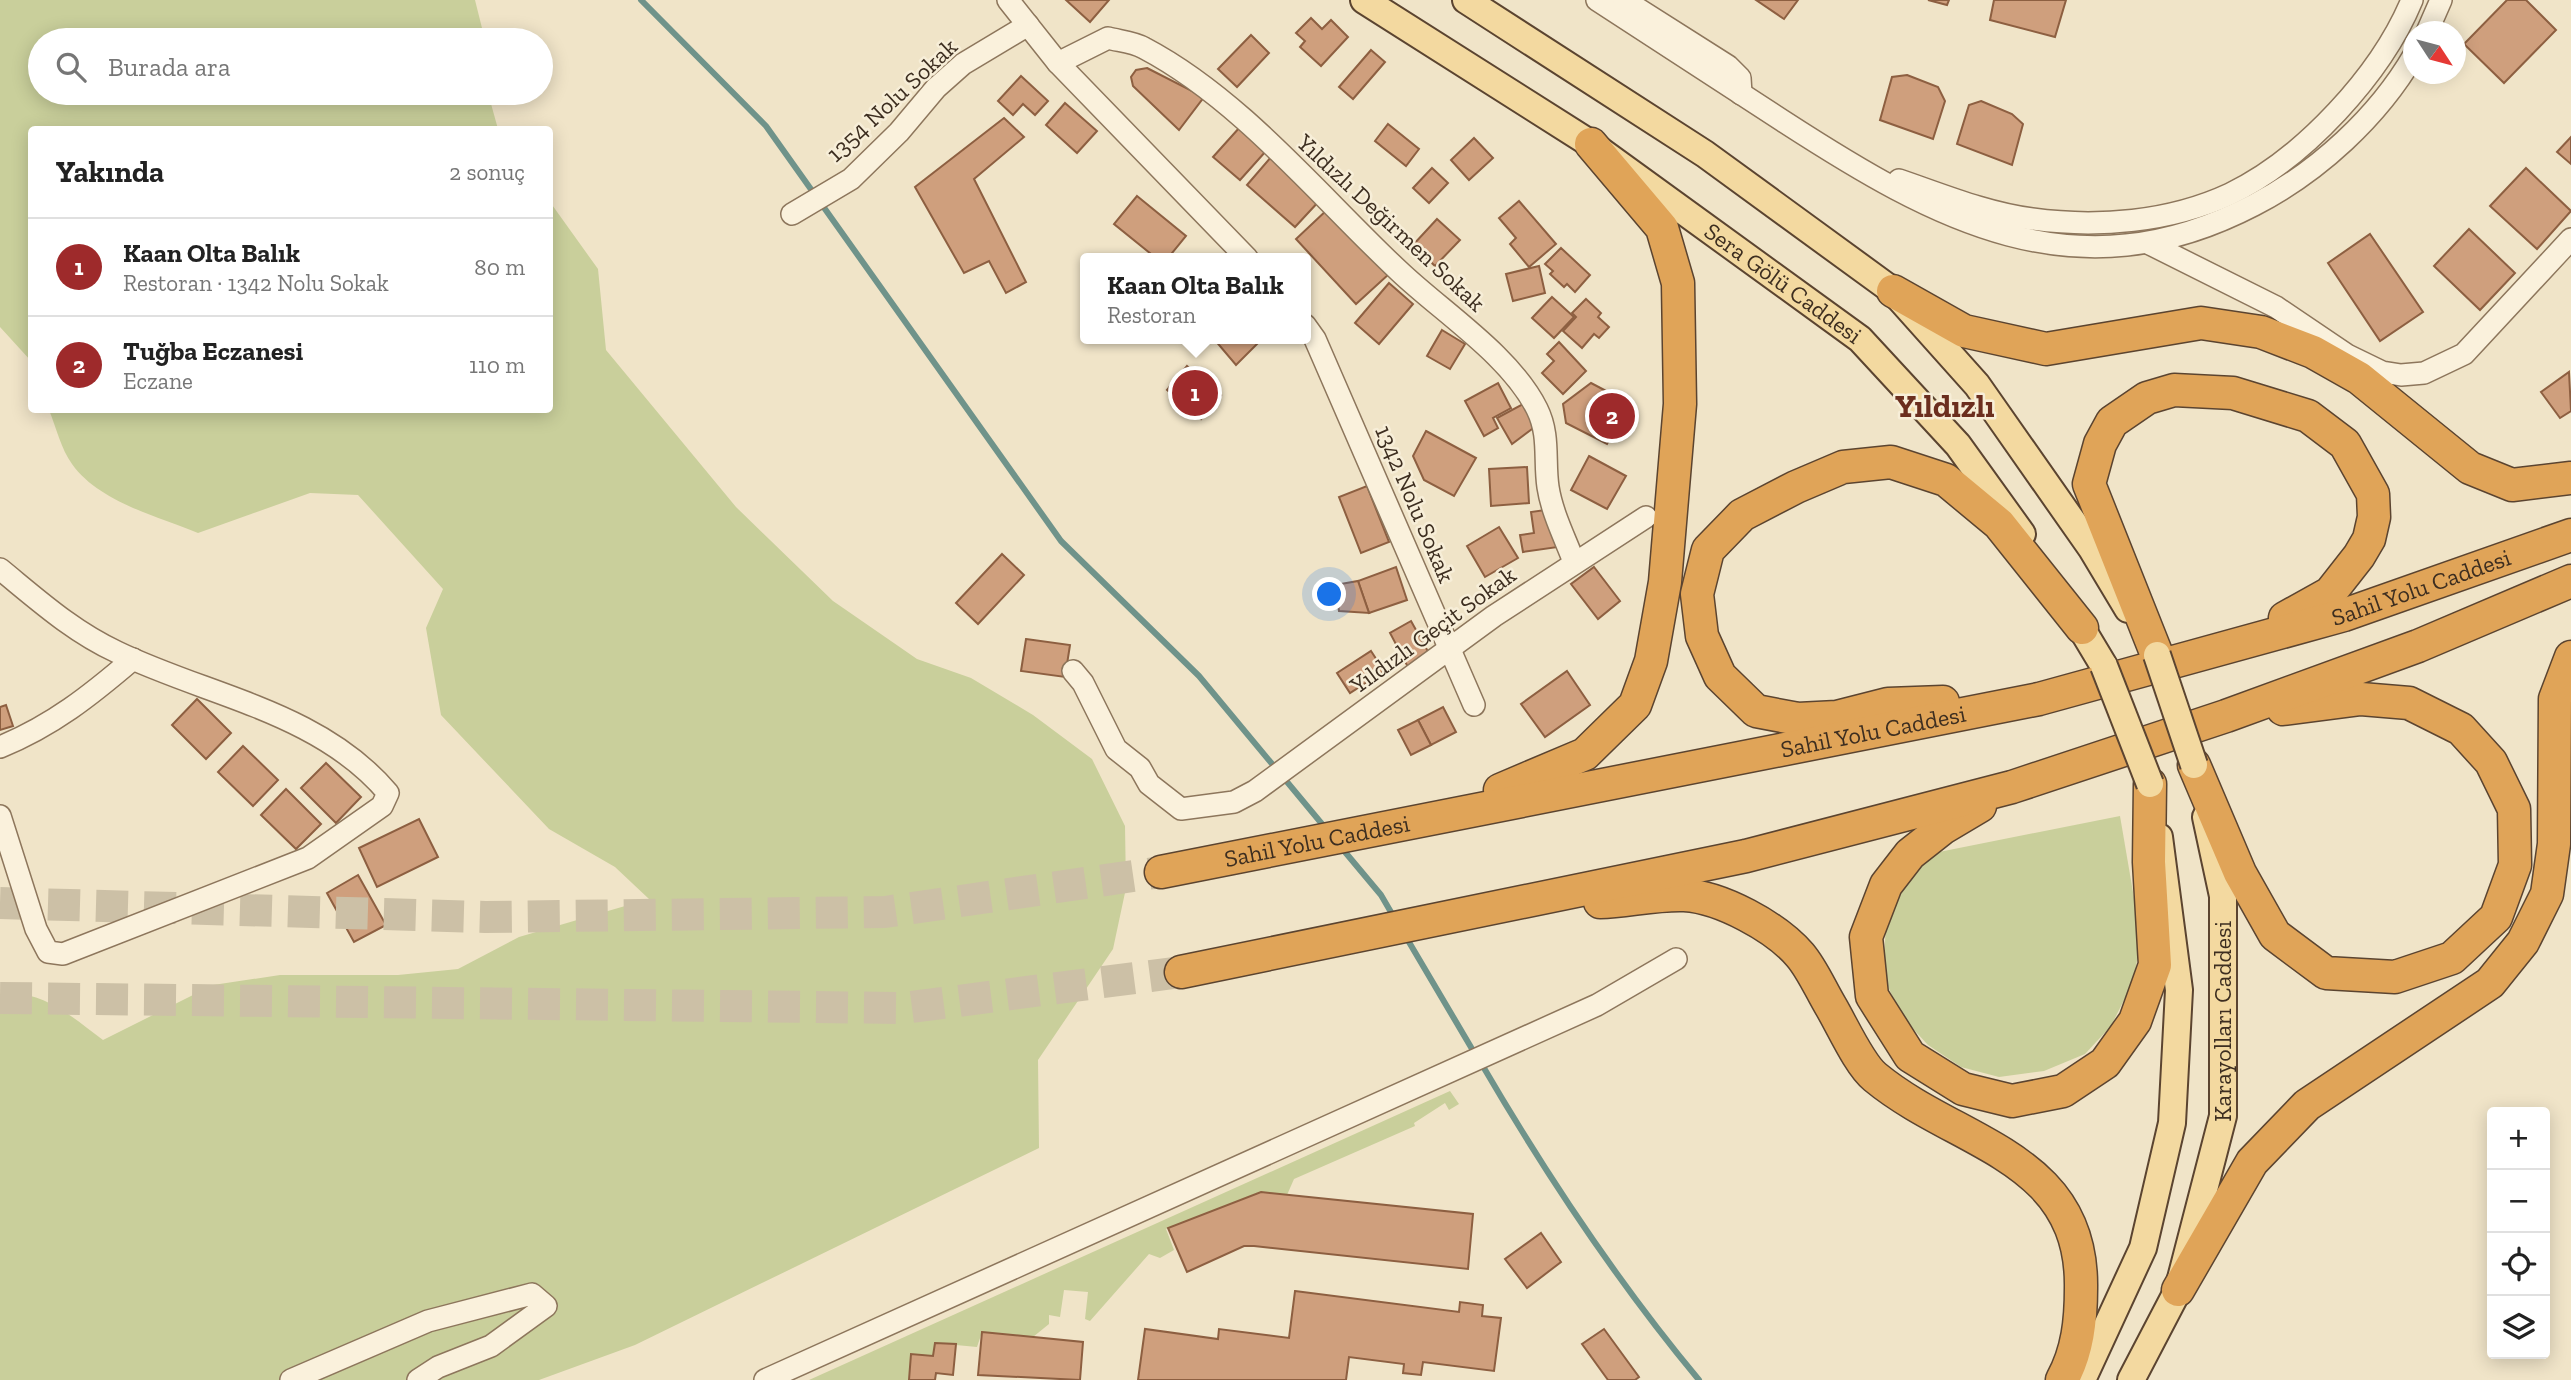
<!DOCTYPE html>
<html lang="tr">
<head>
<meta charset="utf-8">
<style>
	body { margin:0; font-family:"Zilla Slab",serif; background:#f6f6f6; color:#222 }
	.controls { position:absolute; right:21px; bottom:21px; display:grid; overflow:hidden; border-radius:7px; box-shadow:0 4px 18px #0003 }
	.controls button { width:63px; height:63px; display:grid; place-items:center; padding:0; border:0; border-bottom:2px solid #e0e0e0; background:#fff; color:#222; font:35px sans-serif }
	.compass { position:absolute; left:2403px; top:21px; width:63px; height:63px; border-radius:50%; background:#fff; box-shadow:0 4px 18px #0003; rotate:126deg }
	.you { position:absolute; left:1330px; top:595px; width:24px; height:24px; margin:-18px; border:5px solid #fff; border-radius:50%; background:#1a73e8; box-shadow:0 0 0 10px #1a73e833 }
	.badge { display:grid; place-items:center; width:46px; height:46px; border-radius:50%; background:#9e2a2b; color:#fff; font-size:23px; font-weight:700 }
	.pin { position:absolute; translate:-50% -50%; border:4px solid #fff; box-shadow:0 2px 7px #0006 }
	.popup { position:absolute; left:1080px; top:253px; width:231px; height:91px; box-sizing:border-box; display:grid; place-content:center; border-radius:7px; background:#fff; filter:drop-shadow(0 2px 5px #0005); font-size:23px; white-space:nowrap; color:#767676 }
	.popup b { font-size:26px; color:#222 }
	.popup::after { content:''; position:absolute; left:50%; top:100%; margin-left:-14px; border:14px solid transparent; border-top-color:#fff }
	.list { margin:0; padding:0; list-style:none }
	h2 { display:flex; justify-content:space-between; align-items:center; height:91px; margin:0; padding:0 28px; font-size:30px }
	h2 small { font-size:23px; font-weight:400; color:#767676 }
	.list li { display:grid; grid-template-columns:46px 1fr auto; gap:21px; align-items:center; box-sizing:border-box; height:98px; padding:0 28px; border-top:2px solid #e0e0e0 }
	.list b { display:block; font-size:26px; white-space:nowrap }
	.list p { margin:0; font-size:23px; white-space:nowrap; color:#767676 }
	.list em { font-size:23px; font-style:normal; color:#767676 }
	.icon { flex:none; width:38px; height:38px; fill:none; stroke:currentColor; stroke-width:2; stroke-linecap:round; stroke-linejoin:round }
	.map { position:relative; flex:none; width:2571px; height:1380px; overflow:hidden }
	.search { position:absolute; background:#fff; box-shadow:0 4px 18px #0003; left:28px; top:28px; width:525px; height:77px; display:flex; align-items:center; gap:18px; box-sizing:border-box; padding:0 24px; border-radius:38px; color:#767676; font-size:26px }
	.panel { position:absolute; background:#fff; box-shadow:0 4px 18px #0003; left:28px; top:126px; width:525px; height:287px; border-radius:7px }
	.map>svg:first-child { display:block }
</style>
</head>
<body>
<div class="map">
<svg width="2571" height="1380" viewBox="0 0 2571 1380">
	<rect width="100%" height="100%" fill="#f0e4c8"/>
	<g fill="#c9cf9b">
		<path d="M 0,0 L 475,0 L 485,40 L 40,40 L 40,93 L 488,93 L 498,129 L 32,130 L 31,361 L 0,327 Z"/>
		<path d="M 550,202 L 598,269 L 606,350 L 736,507 L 833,601 L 917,659 L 971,678 L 1033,715 L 1092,759 L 1125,826 L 1126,888 L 1113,949 L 1038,1060 L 1039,1148 L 635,1345 L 539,1380 L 0,1380 L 0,994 C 41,988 72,1017 103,1040 L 213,985 L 280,975 L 398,975 L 458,969 L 519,937 L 649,899 L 615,867 L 549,829 L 441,715 L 426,628 L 443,589 L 358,495 L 310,493 L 198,533 C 157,516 99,502 72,464 C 61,449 56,427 49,410 L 550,410 Z"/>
		<path d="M 2120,816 L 2141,939 L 2133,982 L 2111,1026 L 2085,1054 L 2044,1071 L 1999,1077 L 1961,1067 L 1928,1045 L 1901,1016 L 1883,975 L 1887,908 L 1929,854 Z"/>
		<path d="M 1450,1091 L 1459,1104 L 1449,1110 L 1445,1103 L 1414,1123 L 1415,1126 L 1294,1179 L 1287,1195 L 1260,1192 L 1166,1229 L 1174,1250 L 1160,1258 L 1149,1254 L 1090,1321 L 1085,1319 L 1088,1292 L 1064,1290 L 1060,1317 L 1049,1315 L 1049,1324 L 1033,1337 L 982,1332 L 977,1347 L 935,1343 L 933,1356 L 912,1354 L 909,1380 L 809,1380 Z"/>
	</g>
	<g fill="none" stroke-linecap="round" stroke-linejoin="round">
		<g stroke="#6f938a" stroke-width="6">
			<path d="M 641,0 L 766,126 L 1061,541 L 1199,676 L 1327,830"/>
			<path d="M 1340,846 L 1381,895 L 1395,919"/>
			<path d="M 1406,937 L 1475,1054"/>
			<path d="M 1481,1063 C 1544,1171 1619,1284 1699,1380"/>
		</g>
	</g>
	<g fill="#cf9f7d" stroke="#8d5f41" stroke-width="2">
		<path d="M 1066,0 L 1109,0 L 1090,22 Z"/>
		<path d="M 1756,0 L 1798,0 L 1784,19 Z"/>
		<path d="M 1928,0 L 1949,0 L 1947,5 Z"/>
		<path d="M 1994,0 L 2066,0 L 2055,37 L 1990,20 Z"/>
		<path d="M 2507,0 L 2526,0 L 2556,30 L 2504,83 L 2464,44 Z"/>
		<path d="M 1311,18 L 1322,29 L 1331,20 L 1348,37 L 1321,66 L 1300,47 L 1305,41 L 1296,33 Z"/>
		<path d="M 1251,35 L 1269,53 L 1237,87 L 1218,69 Z"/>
		<path d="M 1371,50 L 1385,62 L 1353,99 L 1339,87 Z"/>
		<path d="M 1147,68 L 1204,97 L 1179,130 L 1133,86 L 1131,77 L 1136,70 Z"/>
		<path d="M 1907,75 L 1938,87 L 1945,101 L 1933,139 L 1880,120 L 1892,77 Z"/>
		<path d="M 1021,76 L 1048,101 L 1035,115 L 1023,104 L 1013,115 L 998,101 Z"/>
		<path d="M 1981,101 L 2012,114 L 2023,124 L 2012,165 L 1957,144 L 1969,105 Z"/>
		<path d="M 1065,103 L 1097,131 L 1077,153 L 1046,125 Z"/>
		<path d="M 1004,118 L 1024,137 L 974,179 L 1026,282 L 1006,293 L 989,261 L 964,273 L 915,187 Z"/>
		<path d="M 1388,124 L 1419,149 L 1406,166 L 1375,141 Z"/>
		<path d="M 1240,127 L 1266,151 L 1240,180 L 1213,157 Z"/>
		<path d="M 2571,137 L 2571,164 L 2557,152 Z"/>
		<path d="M 1474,138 L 1493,158 L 1469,180 L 1451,160 Z"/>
		<path d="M 1272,156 L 1321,199 L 1295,227 L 1247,185 Z"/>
		<path d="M 1432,168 L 1448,183 L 1429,203 L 1413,188 Z"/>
		<path d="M 2526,168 L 2571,211 L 2537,249 L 2490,206 Z"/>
		<path d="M 1137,196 L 1186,236 L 1168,258 L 1156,258 L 1114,224 Z"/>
		<path d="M 1519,201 L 1556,244 L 1529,267 L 1510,244 L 1516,238 L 1499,218 Z"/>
		<path d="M 1329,208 L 1389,274 L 1356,304 L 1296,239 Z"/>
		<path d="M 1437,219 L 1460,240 L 1435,266 L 1413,245 Z"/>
		<path d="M 2469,229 L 2515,273 L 2480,310 L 2434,266 Z"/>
		<path d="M 2370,234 L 2423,312 L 2380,341 L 2328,263 Z"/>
		<path d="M 1561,248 L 1590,275 L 1575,292 L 1567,284 L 1564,287 L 1550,274 L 1553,271 L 1545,264 Z"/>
		<path d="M 1539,266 L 1545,293 L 1513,301 L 1506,274 Z"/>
		<path d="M 1389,283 L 1413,304 L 1379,344 L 1355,323 Z"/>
		<path d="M 1552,297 L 1574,317 L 1554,338 L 1532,318 Z"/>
		<path d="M 1586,299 L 1601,313 L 1598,317 L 1609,327 L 1599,338 L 1594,334 L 1582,348 L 1563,331 L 1576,317 L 1572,313 Z"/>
		<path d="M 1442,330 L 1465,344 L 1450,369 L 1427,356 Z"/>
		<path d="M 1214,339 L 1262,339 L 1236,365 Z"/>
		<path d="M 1559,342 L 1586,371 L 1563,394 L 1542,373 L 1554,361 L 1547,354 Z"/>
		<path d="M 1187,366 L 1221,395 L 1201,419 L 1167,390 Z"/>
		<path d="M 2569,372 L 2571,411 L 2560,418 L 2541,392 Z"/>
		<path d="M 1498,383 L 1511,408 L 1493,418 L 1498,428 L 1484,436 L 1465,401 Z"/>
		<path d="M 1591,383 L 1629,403 L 1607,444 L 1566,423 L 1563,404 Z"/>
		<path d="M 1523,404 L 1536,426 L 1512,444 L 1497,418 Z"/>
		<path d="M 1426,431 L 1476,458 L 1454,496 L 1424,480 L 1413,456 Z"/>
		<path d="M 1589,456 L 1626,476 L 1607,509 L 1571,490 Z"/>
		<path d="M 1527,467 L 1529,503 L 1491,506 L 1489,469 Z"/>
		<path d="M 1367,486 L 1389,542 L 1361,553 L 1339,497 Z"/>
		<path d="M 1552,509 L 1558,547 L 1523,552 L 1520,535 L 1534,533 L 1531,512 Z"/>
		<path d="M 1499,527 L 1518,558 L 1485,577 L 1467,546 Z"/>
		<path d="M 1002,554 L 1024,575 L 978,624 L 956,603 Z"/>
		<path d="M 1396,567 L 1407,600 L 1369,613 L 1358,581 Z"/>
		<path d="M 1594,567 L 1620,601 L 1598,619 L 1571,584 Z"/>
		<path d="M 1358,581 L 1369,613 L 1339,611 L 1335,585 Z"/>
		<path d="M 1411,621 L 1431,657 L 1409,669 L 1390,633 Z"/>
		<path d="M 1026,639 L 1070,645 L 1065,677 L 1021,671 Z"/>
		<path d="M 1371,651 L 1384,671 L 1350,693 L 1337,673 Z"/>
		<path d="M 1567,671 L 1590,705 L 1545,737 L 1521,704 Z"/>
		<path d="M 197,699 L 231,733 L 206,759 L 172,725 Z"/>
		<path d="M 6,705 L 13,726 L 0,730 L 0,707 Z"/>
		<path d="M 1443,707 L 1456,732 L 1431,745 L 1418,720 Z"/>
		<path d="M 1418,720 L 1431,745 L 1411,755 L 1398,730 Z"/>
		<path d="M 243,746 L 278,780 L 253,806 L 218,772 Z"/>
		<path d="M 326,763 L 361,797 L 336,823 L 301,788 Z"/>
		<path d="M 286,789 L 321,824 L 296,849 L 261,815 Z"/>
		<path d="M 419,819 L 438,857 L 377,887 L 359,848 Z"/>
		<path d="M 358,875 L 386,925 L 354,942 L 327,893 Z"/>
		<path d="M 1261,1192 L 1473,1214 L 1468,1269 L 1254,1246 L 1244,1246 L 1187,1272 L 1168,1228 Z"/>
		<path d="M 1541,1233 L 1561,1262 L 1527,1288 L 1505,1259 Z"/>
		<path d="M 1295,1291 L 1459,1312 L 1460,1302 L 1483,1305 L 1482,1316 L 1501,1318 L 1494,1371 L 1423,1362 L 1421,1375 L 1403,1373 L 1404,1364 L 1349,1357 L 1346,1380 L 1138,1380 L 1145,1329 L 1218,1339 L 1219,1329 L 1289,1338 Z"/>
		<path d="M 1604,1329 L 1639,1377 L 1635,1380 L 1608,1380 L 1582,1344 Z"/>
		<path d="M 982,1332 L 1083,1342 L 1080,1380 L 978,1375 Z"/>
		<path d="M 935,1343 L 956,1344 L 953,1375 L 936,1373 L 935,1380 L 909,1380 L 911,1354 L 933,1356 Z"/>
	</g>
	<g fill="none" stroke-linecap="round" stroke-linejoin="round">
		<g stroke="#ccc0a6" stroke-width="32" stroke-dasharray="32 16" stroke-linecap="butt">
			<path d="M 0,903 L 485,917 L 885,912 L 1161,872"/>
			<path d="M 0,998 L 904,1008 L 1181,972"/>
		</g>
		<defs>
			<g id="minor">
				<path d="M 1008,0 L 1058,63 L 1247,258"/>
				<path d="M 1597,0 C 1659,40 1721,81 1783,121 C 1936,220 2075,298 2254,205 C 2318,172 2378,117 2414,55"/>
				<path d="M 1624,0 L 1728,66 L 1740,78 L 1741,94"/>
				<path d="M 2427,32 L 2441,0"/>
				<path d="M 1058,63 L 1108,38 C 1119,41 1134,42 1144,48 C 1241,99 1320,197 1399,271 C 1442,312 1510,355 1537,409 C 1550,435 1544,460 1548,487 C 1552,513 1565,538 1574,562"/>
				<path d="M 1899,180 C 1943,195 1986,213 2032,219 C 2097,228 2170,222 2230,194 C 2303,159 2381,75 2412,0"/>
				<path d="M 792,214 L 851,179 L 899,132 L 936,88 L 963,64 L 1028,25"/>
				<path d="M 2150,244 L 2276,307 L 2347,355 L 2382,372 L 2401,375 L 2424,373 L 2464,354 L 2571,239"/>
				<path d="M 1305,325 L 1315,339 L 1474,705"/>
				<path d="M 0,569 C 38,600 72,631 117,652 C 208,696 320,712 388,793 L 382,806 L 308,858 L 63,954 L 48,952 L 36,929 L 0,816"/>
				<path d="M 1073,671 L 1083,683 L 1116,749 L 1140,768 L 1149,784 L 1181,809 L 1234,802 L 1255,791 L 1494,616 L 1646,517"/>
				<path d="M 0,747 C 52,726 91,695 133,659"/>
				<path d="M 291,1380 L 428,1321 L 532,1294 L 546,1306 L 491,1346 L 438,1367 L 418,1380"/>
				<path d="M 765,1380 L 1597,1005 L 1676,959"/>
			</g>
			<g id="major">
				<path id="s1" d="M 1364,0 L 1591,144 L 1860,339 L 1958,445 L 2022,534"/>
				<path d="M 1466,0 L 1705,154 L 1893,291 L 1977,385 L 2092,549 L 2128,609"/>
				<path d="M 2071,611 L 2104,666"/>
				<path d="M 2082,1380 L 2143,1248 L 2172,1123 L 2179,990 L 2159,837"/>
				<path id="s2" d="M 2131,1380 L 2178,1290 L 2223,1116 L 2223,896 L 2206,817"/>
			</g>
			<g id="highway">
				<path d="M 1893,291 L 1964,331 L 2046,349 L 2201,323 L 2261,332 L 2313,352 L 2359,378 L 2470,468 L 2512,485 L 2571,478"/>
				<path d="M 2157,655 L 2089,484 L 2100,444 L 2112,422 L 2147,398 L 2174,390 L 2233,393 L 2308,416 L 2345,444 L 2373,494 L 2374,517 L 2369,539 L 2359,556 L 2330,593 L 2285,618"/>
				<path d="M 1943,702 L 1888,704 L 1837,717 L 1798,719 L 1756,711 L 1720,676 L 1702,636 L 1697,594 L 1708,550 L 1742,515 L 1796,487 L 1843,467 L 1891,462 L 1946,480 L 1999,524 L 2082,628"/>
				<path d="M 2194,765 L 2240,873 L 2275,935 L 2326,973 L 2395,977 L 2452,958 L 2496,917 L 2515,865 L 2514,809 L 2491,762 L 2461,729 L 2409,703 L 2361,699 L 2283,709"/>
				<path d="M 1500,790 L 1585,754 L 1635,705 L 1651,661 L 1665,582 L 1680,404 L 1678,283 L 1662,228 L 1591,144"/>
				<path d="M 1980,806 L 1943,828 L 1910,854 L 1886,885 L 1866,937 L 1872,996 L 1910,1056 L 1963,1089 L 2012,1101 L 2063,1091 L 2105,1063 L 2135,1021 L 2155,965 L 2149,862 L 2150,784"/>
				<path id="s3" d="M 1161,872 L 2039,699 L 2344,615 L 2571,535"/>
				<path d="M 1600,902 C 1627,901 1657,894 1684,895 C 1721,897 1776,927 1800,955 C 1812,969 1821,990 1830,1005 C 1842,1025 1859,1064 1875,1077 C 1957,1145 2083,1155 2081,1288 C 2081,1320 2078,1351 2062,1380"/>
				<path d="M 1181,972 L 1746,856 L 2012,787 L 2226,716 L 2418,646 L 2571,581"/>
				<path d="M 2178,1290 L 2252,1162 L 2307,1105 L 2490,983 L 2523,942 L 2547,894 L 2554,844 L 2555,699 L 2571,657"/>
			</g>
		</defs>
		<use href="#minor" stroke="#8d765c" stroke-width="24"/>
		<use href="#major" stroke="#5b4430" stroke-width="30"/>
		<use href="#highway" stroke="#5b4430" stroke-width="35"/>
		<use href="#minor" stroke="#faf1dc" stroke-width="21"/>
		<use href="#major" stroke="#f3d9a0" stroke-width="26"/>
		<use href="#highway" stroke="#e0a458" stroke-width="32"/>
		<defs>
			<g id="major-bridge">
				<path d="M 2157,655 L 2194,765"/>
				<path d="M 2104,666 L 2150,784"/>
			</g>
		</defs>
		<use href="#major-bridge" stroke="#5b4430" stroke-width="30" stroke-linecap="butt"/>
		<use href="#major-bridge" stroke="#f3d9a0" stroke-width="26"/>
	</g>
	<g text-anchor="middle" stroke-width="5" stroke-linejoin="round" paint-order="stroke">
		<g font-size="24" fill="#3d2e20" stroke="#f7eed8">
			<text transform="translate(892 100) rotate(-43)" y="8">1354 Nolu Sokak</text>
			<text transform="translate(1391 223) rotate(43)" y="8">Yıldızlı Değirmen Sokak</text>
			<text dy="8" stroke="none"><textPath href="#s1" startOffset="506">Sera Gölü Caddesi</textPath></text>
			<text transform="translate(1415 504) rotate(67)" y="8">1342 Nolu Sokak</text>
			<text dy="8" stroke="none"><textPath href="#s3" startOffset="1293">Sahil Yolu Caddesi</textPath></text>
			<text transform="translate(1433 630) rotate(-36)" y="8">Yıldızlı Geçit Sokak</text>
			<text dy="8" stroke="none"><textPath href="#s3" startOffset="726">Sahil Yolu Caddesi</textPath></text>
			<text dy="8" stroke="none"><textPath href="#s3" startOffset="159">Sahil Yolu Caddesi</textPath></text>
			<text dy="8" stroke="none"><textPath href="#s2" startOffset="376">Karayolları Caddesi</textPath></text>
		</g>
		<g font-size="32" font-weight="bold" fill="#6b2e1e" stroke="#f7eed8">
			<text x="1945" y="417">Yıldızlı</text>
		</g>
	</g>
</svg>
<div class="controls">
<button>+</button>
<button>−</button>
<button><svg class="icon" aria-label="locate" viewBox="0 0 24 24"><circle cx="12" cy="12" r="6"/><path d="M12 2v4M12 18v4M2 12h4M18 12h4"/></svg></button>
<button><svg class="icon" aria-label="layers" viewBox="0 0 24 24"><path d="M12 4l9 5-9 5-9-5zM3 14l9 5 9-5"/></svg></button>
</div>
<svg class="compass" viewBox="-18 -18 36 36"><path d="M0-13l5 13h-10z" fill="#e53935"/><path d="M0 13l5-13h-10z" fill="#767676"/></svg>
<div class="you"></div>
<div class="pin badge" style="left:1195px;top:393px">1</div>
<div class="popup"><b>Kaan Olta Balık</b>Restoran</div>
<div class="pin badge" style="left:1612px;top:416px">2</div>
<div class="search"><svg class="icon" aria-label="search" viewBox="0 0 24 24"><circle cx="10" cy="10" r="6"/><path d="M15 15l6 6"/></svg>Burada ara</div>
<section class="panel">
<h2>Yakında<small>2 sonuç</small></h2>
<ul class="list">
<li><span class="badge">1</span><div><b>Kaan Olta Balık</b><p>Restoran · 1342 Nolu Sokak</p></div><em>80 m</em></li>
<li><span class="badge">2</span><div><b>Tuğba Eczanesi</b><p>Eczane</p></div><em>110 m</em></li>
</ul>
</section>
</div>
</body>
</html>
